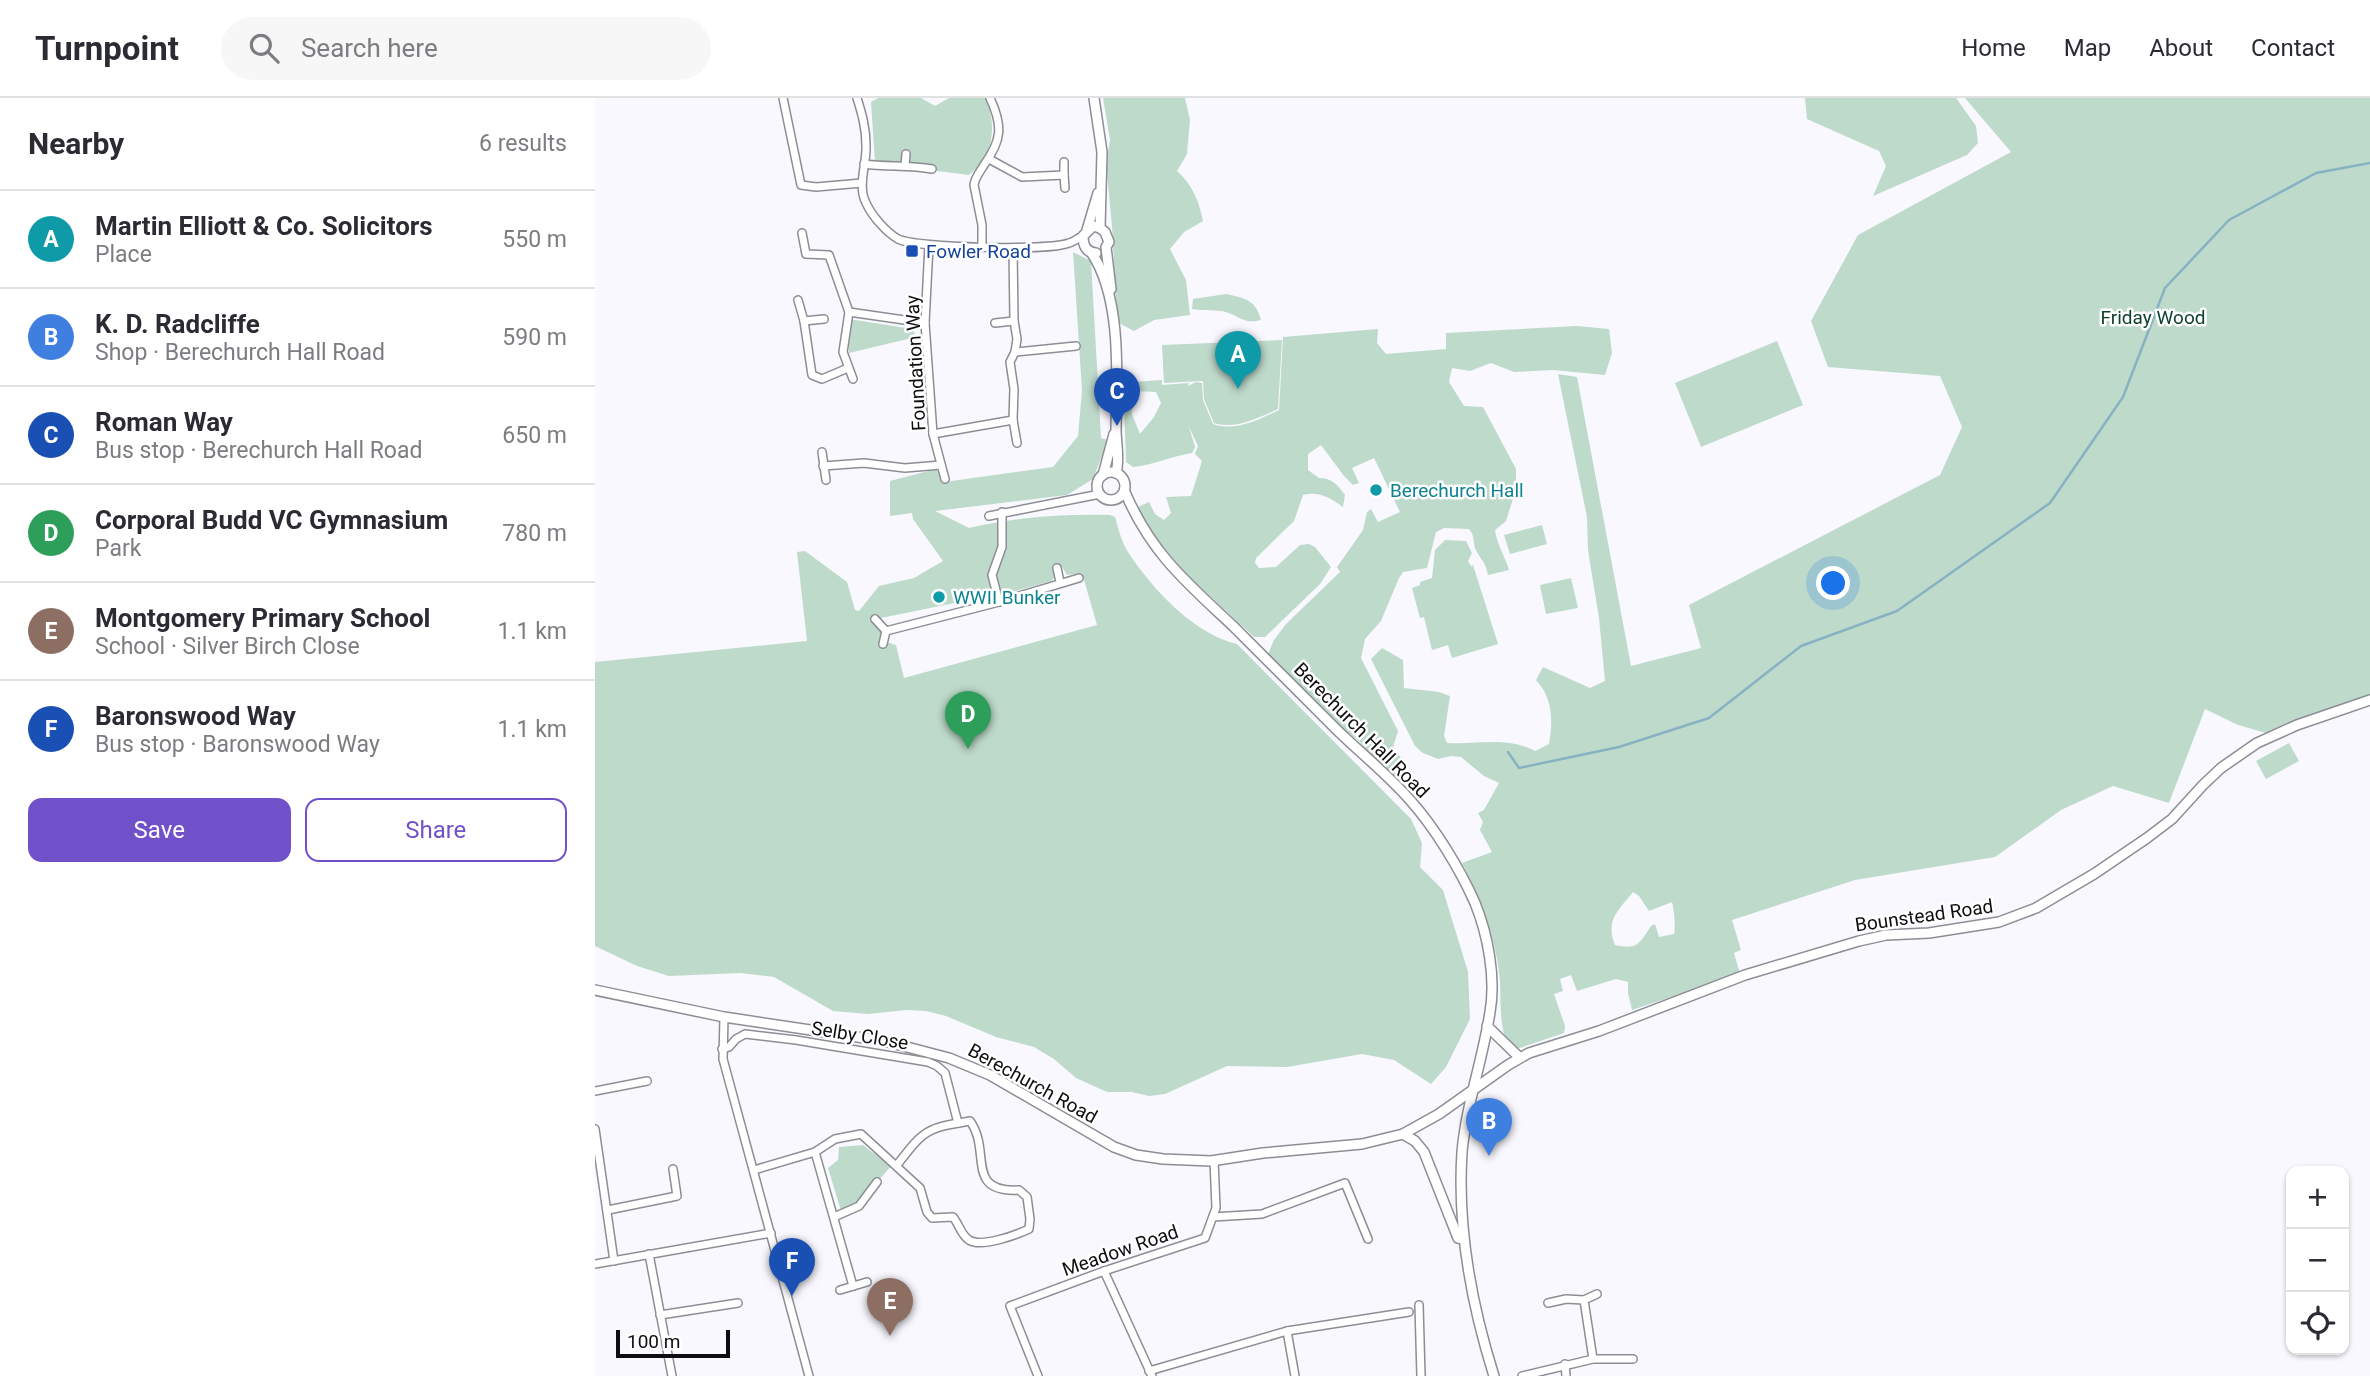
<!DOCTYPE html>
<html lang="en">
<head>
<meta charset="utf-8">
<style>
	body { margin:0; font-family:Roboto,sans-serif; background:#f7f7f7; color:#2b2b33 }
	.controls { position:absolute; right:21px; bottom:21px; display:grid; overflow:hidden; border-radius:14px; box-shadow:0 2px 5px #0004 }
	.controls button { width:63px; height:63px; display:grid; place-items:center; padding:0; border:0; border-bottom:2px solid #e1e1e2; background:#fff; color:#2b2b33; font:35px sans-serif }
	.scale { position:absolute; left:21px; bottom:18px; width:114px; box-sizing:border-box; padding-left:7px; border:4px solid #0e0e11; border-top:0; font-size:19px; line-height:24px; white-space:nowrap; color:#0e0e11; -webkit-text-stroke:5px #fff; paint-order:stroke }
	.you { position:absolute; left:1239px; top:486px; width:24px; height:24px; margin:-18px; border:5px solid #fff; border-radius:50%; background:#1a73e8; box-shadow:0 0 0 10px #1a73e833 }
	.badge { display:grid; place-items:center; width:46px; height:46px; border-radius:50%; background:#7151ca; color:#fff; font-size:23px; font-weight:700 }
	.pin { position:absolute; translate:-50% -58px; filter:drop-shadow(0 2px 4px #0008) }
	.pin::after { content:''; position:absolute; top:37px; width:24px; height:21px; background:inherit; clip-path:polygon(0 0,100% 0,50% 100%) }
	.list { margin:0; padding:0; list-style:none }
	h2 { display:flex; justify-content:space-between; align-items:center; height:91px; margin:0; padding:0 28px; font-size:30px }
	h2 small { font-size:23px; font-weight:400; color:#7c7c81 }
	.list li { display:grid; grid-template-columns:46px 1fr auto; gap:21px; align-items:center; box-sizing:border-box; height:98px; padding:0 28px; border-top:2px solid #e1e1e2 }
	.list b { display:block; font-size:26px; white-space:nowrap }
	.list p { margin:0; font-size:23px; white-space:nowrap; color:#7c7c81 }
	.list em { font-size:23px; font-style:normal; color:#7c7c81 }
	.actions { display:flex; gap:14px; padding:21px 28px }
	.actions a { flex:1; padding:16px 0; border:2px solid #7151ca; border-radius:14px; text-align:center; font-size:24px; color:#7151ca }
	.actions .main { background:#7151ca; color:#fff }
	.icon { flex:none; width:38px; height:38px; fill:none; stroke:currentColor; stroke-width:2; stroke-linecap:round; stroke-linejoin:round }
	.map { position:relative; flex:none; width:1775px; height:1278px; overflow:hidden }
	header { display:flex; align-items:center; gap:42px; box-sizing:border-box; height:98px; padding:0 35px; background:#fff; border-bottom:2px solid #e1e1e2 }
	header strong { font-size:33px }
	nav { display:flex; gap:38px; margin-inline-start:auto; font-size:24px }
	.search { width:490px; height:63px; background:#f7f7f7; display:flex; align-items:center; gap:18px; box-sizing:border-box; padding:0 24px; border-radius:38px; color:#7c7c81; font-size:26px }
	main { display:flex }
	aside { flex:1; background:#fff }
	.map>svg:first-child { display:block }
</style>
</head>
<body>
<header>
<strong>Turnpoint</strong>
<div class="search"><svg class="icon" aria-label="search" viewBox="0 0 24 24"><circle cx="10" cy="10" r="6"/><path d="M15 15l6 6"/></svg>Search here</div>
<nav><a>Home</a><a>Map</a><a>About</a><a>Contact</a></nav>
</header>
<main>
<aside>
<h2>Nearby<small>6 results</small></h2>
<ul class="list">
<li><span class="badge" style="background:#0f9aa8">A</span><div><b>Martin Elliott &amp; Co. Solicitors</b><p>Place</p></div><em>550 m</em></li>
<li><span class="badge" style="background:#3f7fe0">B</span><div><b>K. D. Radcliffe</b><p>Shop · Berechurch Hall Road</p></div><em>590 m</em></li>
<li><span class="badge" style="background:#1a4fb4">C</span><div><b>Roman Way</b><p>Bus stop · Berechurch Hall Road</p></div><em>650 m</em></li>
<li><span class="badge" style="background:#2e9e5b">D</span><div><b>Corporal Budd VC Gymnasium</b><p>Park</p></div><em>780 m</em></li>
<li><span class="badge" style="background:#8d6e63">E</span><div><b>Montgomery Primary School</b><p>School · Silver Birch Close</p></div><em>1.1 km</em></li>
<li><span class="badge" style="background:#1a4fb4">F</span><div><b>Baronswood Way</b><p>Bus stop · Baronswood Way</p></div><em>1.1 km</em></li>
</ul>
<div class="actions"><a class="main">Save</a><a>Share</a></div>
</aside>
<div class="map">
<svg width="1775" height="1278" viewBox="0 0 1775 1278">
	<rect width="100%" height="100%" fill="#f8f8fe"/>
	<g fill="#bedacb" fill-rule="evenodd">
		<path d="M 283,0 L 326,0 L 340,8 L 354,0 L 391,0 C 402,28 399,58 374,77 L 280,65 L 276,4 Z"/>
		<path d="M 508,0 L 590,0 L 595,22 L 592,56 L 582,73 C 597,86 604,103 608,123 L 589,134 L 575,151 L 591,182 L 595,217 L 559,222 L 539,233 L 522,224 L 517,128 L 511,66 L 515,42 Z"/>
		<path d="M 1210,0 L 1361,0 L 1381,28 L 1383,45 L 1372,57 L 1278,98 L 1291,68 L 1284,53 L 1212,21 Z"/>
		<path d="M 1370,0 L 1775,0 L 1775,602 L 1678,637 L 1643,627 L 1610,611 L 1574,705 L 1518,688 L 1466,712 L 1400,759 L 1260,782 L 1137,822 L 1146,852 L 1139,855 L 1145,876 L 1037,912 L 1033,895 L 1033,884 L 1021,881 L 982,893 L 976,877 L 965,881 L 968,893 L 959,896 L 970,928 L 969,935 L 922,951 C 916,949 913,948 911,942 C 904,922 906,903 905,883 C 902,844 885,799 867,765 L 897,754 L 885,732 L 888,724 L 883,715 L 889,712 L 904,685 L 889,678 L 866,659 L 856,658 L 843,661 L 828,655 L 820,648 L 776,561 L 787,550 L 808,562 L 809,590 L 844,594 L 855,598 L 849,638 L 852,645 C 883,647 912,638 940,653 L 954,646 C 958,623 958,600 941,582 L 948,569 L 995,590 L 1010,583 L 1004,520 L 993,452 L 992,419 L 963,276 L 982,279 L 1036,568 L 1106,550 L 1094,507 L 1345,377 L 1367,329 L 1345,278 L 1233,269 L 1216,223 L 1263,137 L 1416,54 ZM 1038,794 L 1044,798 L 1054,813 L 1077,804 C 1079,811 1081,830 1079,836 L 1064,839 L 1060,826 L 1056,828 C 1044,846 1043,852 1020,847 C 1010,822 1023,813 1038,794 Z"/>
		<path d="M 478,154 L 496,163 L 506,340 L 513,342 L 498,381 L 472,397 L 340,413 L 374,430 C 422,419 467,416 515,417 L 520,419 C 523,430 527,445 533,454 C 557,491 599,536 642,546 L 816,721 L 827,745 L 825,769 L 848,792 L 873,874 L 875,921 L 851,969 L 836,986 L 799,962 L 767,956 L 692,969 L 632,968 L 570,996 L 554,998 L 537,994 L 512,994 L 481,980 L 459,961 L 439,949 L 401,939 L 351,918 L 331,913 L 311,912 L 273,916 L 238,913 L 179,879 L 145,875 L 74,878 L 42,868 L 0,848 L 0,564 L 212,543 L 202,454 L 210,453 L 252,484 L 260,512 L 264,513 L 284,488 L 319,480 L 348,463 L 318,421 L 317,415 L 295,418 L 295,383 L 341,371 L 349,384 L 458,369 L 483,338 L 487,292 ZM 467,469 L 472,477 L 487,475 L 502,527 L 309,580 L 301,547 L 288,543 L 287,527 L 281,521 L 399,497 L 409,493 L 413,495 L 456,483 L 462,477 L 461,471 Z"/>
		<path d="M 631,196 C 650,200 661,202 666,222 C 647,227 643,216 627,213 C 617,212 607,213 597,211 L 598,201 Z"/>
		<path d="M 254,221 L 318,231 L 321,239 L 254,255 Z"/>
		<path d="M 982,228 L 1014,231 L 1017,255 L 1010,277 L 958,272 L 919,274 L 896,265 L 875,273 L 857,270 L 854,284 L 869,308 L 888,309 L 921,371 L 921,391 L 911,423 L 900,432 C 902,447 910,458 914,472 L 893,477 C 890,463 888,465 882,454 C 877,446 881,439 874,431 L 849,430 L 841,434 L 832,470 L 808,474 L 804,480 L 786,523 L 770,541 L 766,560 L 803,633 L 798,649 L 809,664 L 808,682 L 795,677 L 764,643 L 737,622 L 673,556 L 679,542 L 691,526 L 745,474 L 742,469 L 768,432 L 772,414 L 776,411 L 783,424 L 805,414 L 779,360 L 757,370 L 764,385 L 758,387 L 749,378 L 726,347 L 713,356 L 713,372 L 724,380 C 737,380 743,387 750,397 L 748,409 C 735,400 724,393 708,397 L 699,423 L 661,460 L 660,465 L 664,470 L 681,469 L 705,447 L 714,446 L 720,449 L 736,469 L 725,486 L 670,539 L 659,539 L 579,465 L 557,438 L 543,409 L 554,404 L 560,416 L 569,422 L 576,415 L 571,399 L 596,398 L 607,363 L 600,356 L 603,348 L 594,329 L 600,349 L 597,355 C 577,358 558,367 538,369 L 531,364 L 529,304 L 538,301 L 537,316 L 545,336 L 559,319 L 566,305 L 561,294 L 536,293 L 526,285 L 567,282 L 567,287 L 594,285 L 593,288 L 601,284 L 607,285 L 608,302 L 618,326 C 640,334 663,322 684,312 L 688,239 L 783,231 L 782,245 L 791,256 L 851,251 L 851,235 Z"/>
		<path d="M 687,242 L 683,311 C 663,320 640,332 619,325 L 609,301 L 608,283 L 569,285 L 567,247 Z"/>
		<path d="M 1182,243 L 1208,307 L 1106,349 L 1080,285 Z"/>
		<path d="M 947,427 L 952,446 L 915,456 L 909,437 Z"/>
		<path d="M 850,442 L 871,443 L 877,455 L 873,463 L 876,468 L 878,467 L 903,546 L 857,560 L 853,547 L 837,552 L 829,519 L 825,520 L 817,490 L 825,487 L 825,484 L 837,480 L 840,452 Z"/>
		<path d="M 976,480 L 983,510 L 951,516 L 945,487 Z"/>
		<path d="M 1694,645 L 1704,663 L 1671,681 L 1661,663 Z"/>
		<path d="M 268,1047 L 296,1068 L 262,1108 L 246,1113 L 233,1070 L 243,1062 L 244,1049 Z"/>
	</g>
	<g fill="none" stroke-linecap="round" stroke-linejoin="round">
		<path stroke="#88b1c2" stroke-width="2.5" d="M 913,654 L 924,670 L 1024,649 L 1114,620 L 1206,548 L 1302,513 L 1455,405 L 1528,299 L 1570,190 L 1634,122 L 1721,75 L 1775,65"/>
		<defs>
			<g id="minor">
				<path d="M 188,0 L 206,87 L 221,89 L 267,85"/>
				<path d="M 262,0 C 267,16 271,30 271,47 C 272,66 262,87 271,105 C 277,118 291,134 303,141 C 321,150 454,153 474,145 C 478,144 483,140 488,138"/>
				<path d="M 394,61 L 427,79 L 469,77 L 470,90"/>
				<path d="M 469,64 L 469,77"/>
				<path d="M 269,66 C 292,69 314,67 337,71"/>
				<path d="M 310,68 L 311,56"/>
				<path d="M 207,135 L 211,156 L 234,157 L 254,214 L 330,225"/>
				<path d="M 334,147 L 330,225 L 338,336 L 350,381"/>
				<path d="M 387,149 L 387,127 L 379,87 C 380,79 385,74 389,67 C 407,42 408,28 395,0"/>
				<path d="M 418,150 L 419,223 L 422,241 L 420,254 L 415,264 L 419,291 L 418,322 L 422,345"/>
				<path d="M 203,202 L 209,223"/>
				<path d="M 254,214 L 248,254 L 258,281"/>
				<path d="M 229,221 L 209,223 L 217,277 L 227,281 L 253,270"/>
				<path d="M 400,225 L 419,223"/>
				<path d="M 420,254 L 481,248"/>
				<path d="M 338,336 L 418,322"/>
				<path d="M 227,354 L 231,382"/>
				<path d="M 228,368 L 269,365 L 310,370 L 346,367"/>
				<path d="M 394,418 L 505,396"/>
				<path d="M 462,470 L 465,484"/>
				<path d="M 404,504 L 484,480"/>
				<path d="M 280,521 L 291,533 L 404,504 L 397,477 L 407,449 L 407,414"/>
				<path d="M 288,546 L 291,533"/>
				<path d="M 129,919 L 128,961 L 214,1278"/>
				<path d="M 127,951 L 134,949 L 141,941 L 150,936 L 201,942 L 333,964 L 342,968 L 350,975 L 363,1025"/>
				<path d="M 0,993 L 52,983"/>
				<path d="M 0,1031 L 19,1163"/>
				<path d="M 220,1054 L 258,1188"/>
				<path d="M 159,1072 L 220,1054 L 240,1041 L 266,1036 L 325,1090 L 332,1114 L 337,1120 L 358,1119 C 364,1126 366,1137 374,1142 C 386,1150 421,1137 434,1131 L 435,1121 L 432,1099 L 424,1092 C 369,1095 397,1053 375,1023 C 331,1030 329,1032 302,1067"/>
				<path d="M 13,1112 L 82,1098 L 78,1071"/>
				<path d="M 239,1119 L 264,1108 L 282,1084"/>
				<path d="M 618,1119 L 667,1116 L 750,1085 L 773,1141"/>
				<path d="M 54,1156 L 77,1278"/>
				<path d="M 0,1166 L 176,1135"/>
				<path d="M 509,1173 L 557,1278"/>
				<path d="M 245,1192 L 272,1184"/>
				<path d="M 953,1205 L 971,1201 L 989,1202"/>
				<path d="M 824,1207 L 826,1278"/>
				<path d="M 65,1217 L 143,1205"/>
				<path d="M 692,1233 L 700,1278"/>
				<path d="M 998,1261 L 989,1202 L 1002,1196"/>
				<path d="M 970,1266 L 971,1278"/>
				<path d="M 554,1273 L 692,1233 L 814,1214"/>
				<path d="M 443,1278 L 415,1208 L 509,1173 L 610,1140 L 621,1110 L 619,1062"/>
				<path d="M 927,1278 L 998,1261 L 1038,1261"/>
			</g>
			<g id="tertiary">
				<path d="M 499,0 L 507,54 L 505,130 L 510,134 L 514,144 L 511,149 L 516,191"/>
				<path d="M 492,132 L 503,95"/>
				<path d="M 496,154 C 527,199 522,278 521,331 C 521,345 525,361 521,375"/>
				<path d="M 501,155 C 491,155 488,147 488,138 L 498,128 L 505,130"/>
				<circle cx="516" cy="388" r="14"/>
				<path d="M 508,377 L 519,336"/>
				<path d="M 530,394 C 556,455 591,484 638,528 C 673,563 708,598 743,633 C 767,656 793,677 815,702 C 840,730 865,771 880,805 C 893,837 901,880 895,914 C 888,961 871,1007 867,1054 C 862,1131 876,1205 899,1278"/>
				<path d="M 0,892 L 129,919 L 289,943 L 354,960 L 395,977 L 519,1049 L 541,1057 L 568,1061 L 616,1063 L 668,1055 L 767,1046 L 808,1036 L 844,1016 L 913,967 L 934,955 L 1004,933 L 1150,877 L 1264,843 L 1291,837 L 1334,835 L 1404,824 L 1441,810 L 1499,776 L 1552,740 L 1577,721 L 1608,687 L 1626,670 L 1662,645 L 1702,627 L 1775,602"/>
				<path d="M 892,928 L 924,959"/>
				<path d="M 808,1036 L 820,1043 L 829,1054 L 863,1140 L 868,1141"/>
			</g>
		</defs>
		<use href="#minor" stroke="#8d8d96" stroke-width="10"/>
		<use href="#tertiary" stroke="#8d8d96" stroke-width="12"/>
		<use href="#minor" stroke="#fff" stroke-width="7"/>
		<use href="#tertiary" stroke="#fff" stroke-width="9"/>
	</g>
	<rect fill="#1a4fb4" stroke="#fff" stroke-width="2.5" x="310" y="146" width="14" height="14" rx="3.5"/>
	<g fill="#0f9aa8" stroke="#fff" stroke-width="2.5">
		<circle cx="781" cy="392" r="7"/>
		<circle cx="344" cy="499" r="7"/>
	</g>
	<g text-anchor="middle" stroke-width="5" stroke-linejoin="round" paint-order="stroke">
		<g font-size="19" fill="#164399" stroke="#fff" text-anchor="start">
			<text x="331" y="160">Fowler Road</text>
		</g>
		<g font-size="19" fill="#0f422e" stroke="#fff">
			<text x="1558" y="226">Friday Wood</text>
		</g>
		<g font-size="19" fill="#0e0e11" stroke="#fff">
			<text transform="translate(320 265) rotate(-93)" y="7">Foundation Way</text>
			<text transform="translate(767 632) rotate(45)" y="7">Berechurch Hall Road</text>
			<text transform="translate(1329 817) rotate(-8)" y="7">Bounstead Road</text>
			<text transform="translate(265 937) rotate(9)" y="7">Selby Close</text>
			<text transform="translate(438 985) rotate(29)" y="7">Berechurch Road</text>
			<text transform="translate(525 1152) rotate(-19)" y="7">Meadow Road</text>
		</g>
		<g font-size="19" fill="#0d838f" stroke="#fff" text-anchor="start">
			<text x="795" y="399">Berechurch Hall</text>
			<text x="358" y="506">WWII Bunker</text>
		</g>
	</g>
</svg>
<div class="controls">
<button>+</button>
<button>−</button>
<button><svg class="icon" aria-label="locate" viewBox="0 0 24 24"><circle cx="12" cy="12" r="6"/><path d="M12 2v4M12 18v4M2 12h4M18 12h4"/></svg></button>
</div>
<div class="scale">100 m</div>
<div class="you"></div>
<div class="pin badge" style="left:643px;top:291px;background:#0f9aa8">A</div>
<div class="pin badge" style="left:894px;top:1058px;background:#3f7fe0">B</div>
<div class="pin badge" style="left:522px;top:328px;background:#1a4fb4">C</div>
<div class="pin badge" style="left:373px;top:651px;background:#2e9e5b">D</div>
<div class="pin badge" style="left:295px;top:1238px;background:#8d6e63">E</div>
<div class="pin badge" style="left:197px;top:1198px;background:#1a4fb4">F</div>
</div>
</main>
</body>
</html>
